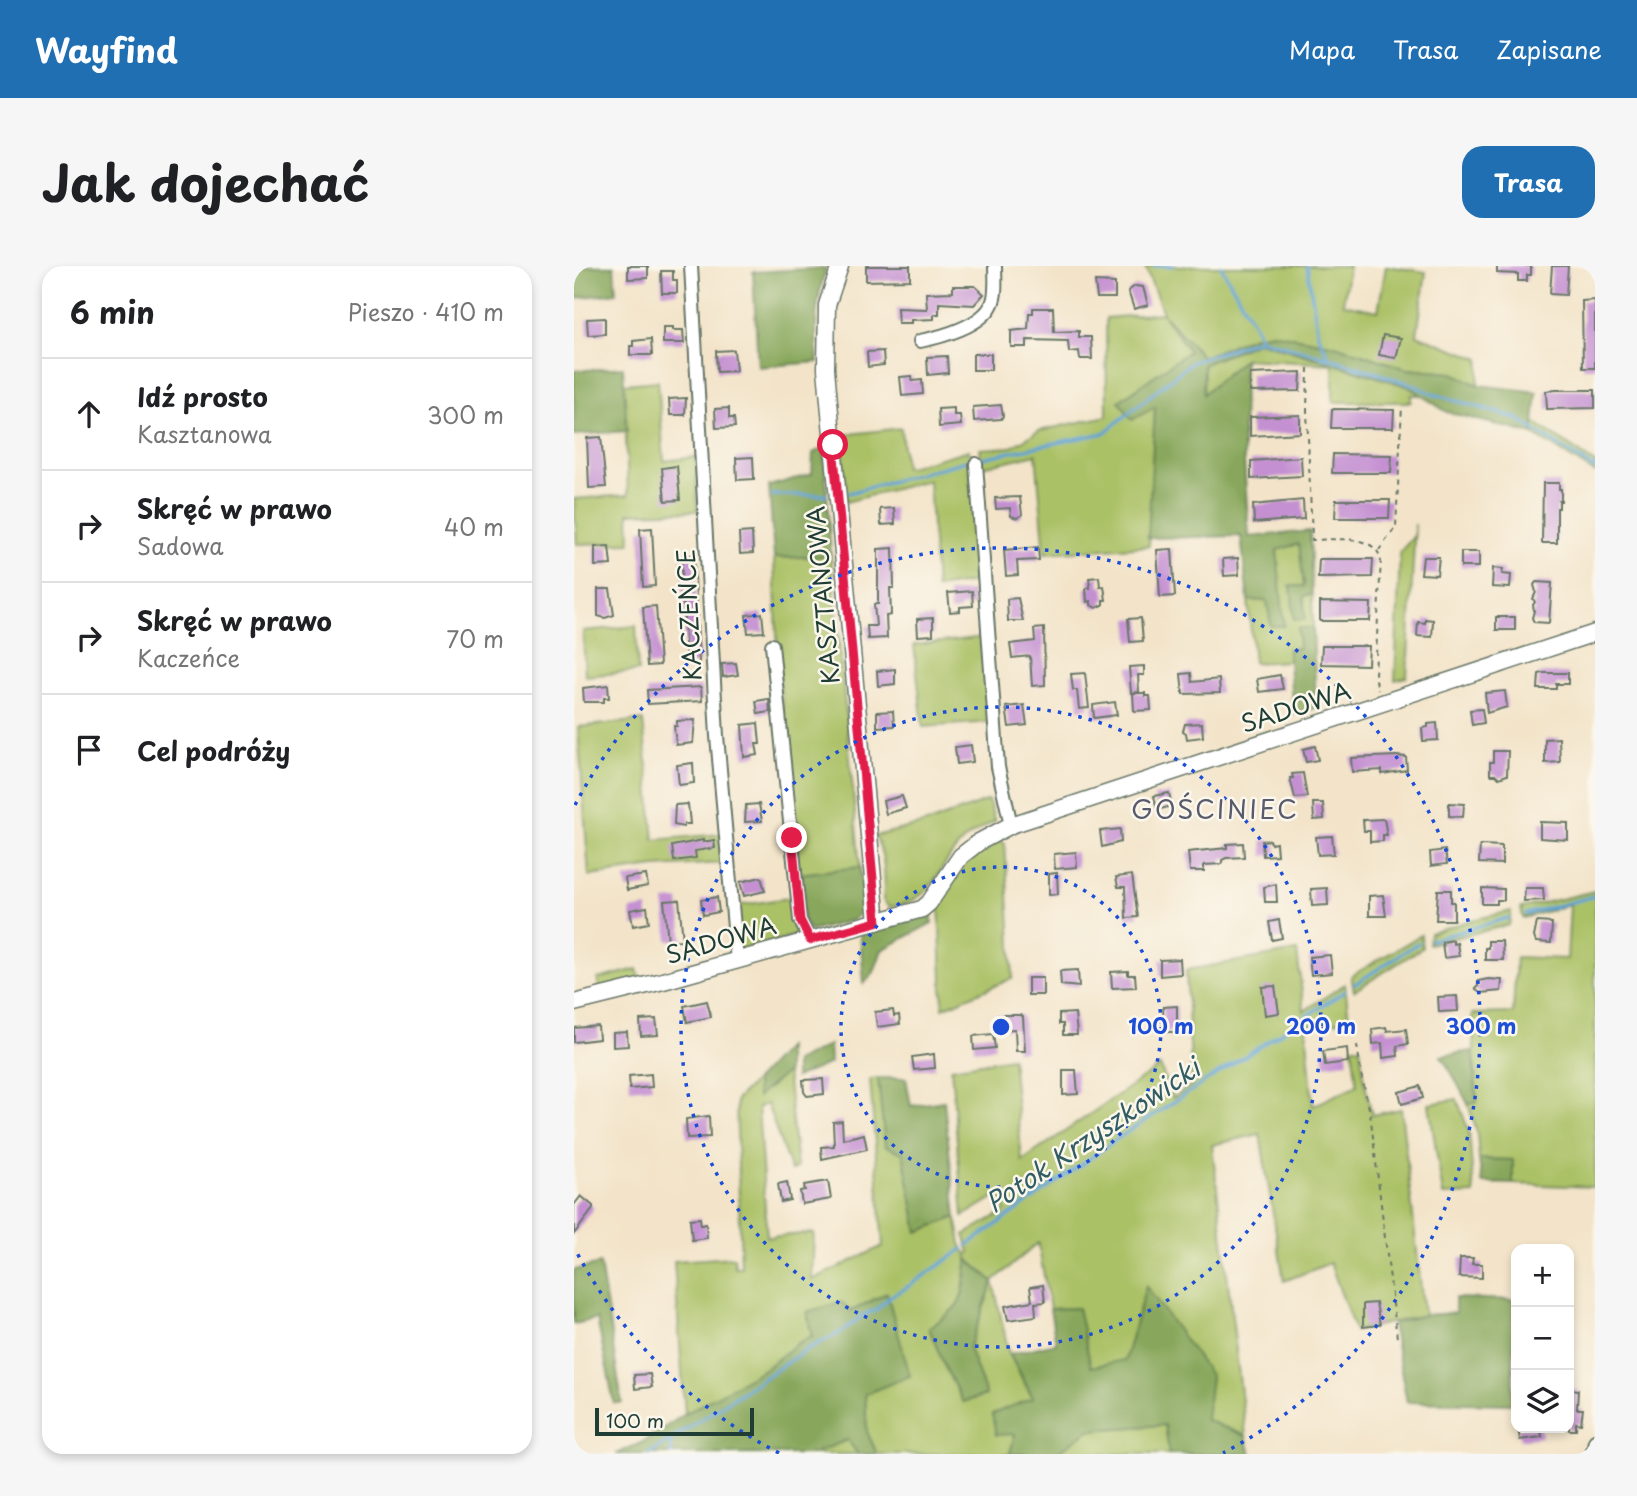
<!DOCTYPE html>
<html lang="pl">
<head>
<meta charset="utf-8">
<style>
	body { margin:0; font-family:"Playpen Sans",sans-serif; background:#f6f6f6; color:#202124 }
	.controls { position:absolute; right:21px; bottom:21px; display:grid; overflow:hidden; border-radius:14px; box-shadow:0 4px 10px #0003 }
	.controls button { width:63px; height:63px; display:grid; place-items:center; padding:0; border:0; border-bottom:2px solid #e0e0e0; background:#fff; color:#202124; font:35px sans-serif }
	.scale { position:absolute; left:21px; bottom:18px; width:159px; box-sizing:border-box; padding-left:7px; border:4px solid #1f3d34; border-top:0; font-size:19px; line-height:24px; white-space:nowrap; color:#1f3d34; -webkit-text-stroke:5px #fbf7ec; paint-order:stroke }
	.stop { position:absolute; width:21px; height:21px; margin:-16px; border:5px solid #e11d48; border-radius:50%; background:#fff }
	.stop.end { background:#e11d48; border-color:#fff; box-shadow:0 2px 7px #0008 }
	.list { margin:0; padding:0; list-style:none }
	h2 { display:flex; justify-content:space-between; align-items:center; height:91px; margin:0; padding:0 28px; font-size:30px }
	h2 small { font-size:23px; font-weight:400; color:#757577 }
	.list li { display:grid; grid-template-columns:46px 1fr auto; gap:21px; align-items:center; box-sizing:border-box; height:112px; padding:0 28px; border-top:2px solid #e0e0e0 }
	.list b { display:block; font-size:26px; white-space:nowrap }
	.list p { margin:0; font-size:23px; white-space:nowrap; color:#757577 }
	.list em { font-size:23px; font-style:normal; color:#757577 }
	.icon { flex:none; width:38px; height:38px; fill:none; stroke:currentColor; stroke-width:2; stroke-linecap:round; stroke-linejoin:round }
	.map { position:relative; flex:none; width:1021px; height:1188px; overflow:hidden; border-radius:21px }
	header { display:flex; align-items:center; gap:42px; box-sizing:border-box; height:98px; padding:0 35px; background:#1f6fb2; color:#fff }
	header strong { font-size:33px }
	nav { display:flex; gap:38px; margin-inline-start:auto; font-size:24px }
	.intro { display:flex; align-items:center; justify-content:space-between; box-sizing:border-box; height:168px; padding:0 42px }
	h1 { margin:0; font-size:49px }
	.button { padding:18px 32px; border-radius:21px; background:#1f6fb2; color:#fff; font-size:24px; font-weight:700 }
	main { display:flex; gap:42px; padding:0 42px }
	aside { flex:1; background:#fff; border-radius:21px; box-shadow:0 4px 10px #0003 }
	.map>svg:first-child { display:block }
</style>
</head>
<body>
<header>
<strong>Wayfind</strong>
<nav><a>Mapa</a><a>Trasa</a><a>Zapisane</a></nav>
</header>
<div class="intro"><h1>Jak dojechać</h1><a class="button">Trasa</a></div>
<main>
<aside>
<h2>6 min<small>Pieszo · 410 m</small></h2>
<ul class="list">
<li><svg class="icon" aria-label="ahead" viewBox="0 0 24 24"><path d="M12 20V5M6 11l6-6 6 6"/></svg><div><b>Idź prosto</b><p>Kasztanowa</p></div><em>300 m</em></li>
<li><svg class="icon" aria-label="right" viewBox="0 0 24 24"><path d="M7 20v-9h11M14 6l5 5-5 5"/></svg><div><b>Skręć w prawo</b><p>Sadowa</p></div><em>40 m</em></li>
<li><svg class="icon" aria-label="right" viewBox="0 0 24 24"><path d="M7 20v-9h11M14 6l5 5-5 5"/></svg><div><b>Skręć w prawo</b><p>Kaczeńce</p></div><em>70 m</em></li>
<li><svg class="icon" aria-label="arrive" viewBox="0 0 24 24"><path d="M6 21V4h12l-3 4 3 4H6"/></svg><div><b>Cel podróży</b></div></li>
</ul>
</aside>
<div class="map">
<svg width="1021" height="1188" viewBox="0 0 1021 1188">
	<rect width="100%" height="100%" fill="#fbf7ec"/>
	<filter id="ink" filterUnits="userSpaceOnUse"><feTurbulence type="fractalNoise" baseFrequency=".0143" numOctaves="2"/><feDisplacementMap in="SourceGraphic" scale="14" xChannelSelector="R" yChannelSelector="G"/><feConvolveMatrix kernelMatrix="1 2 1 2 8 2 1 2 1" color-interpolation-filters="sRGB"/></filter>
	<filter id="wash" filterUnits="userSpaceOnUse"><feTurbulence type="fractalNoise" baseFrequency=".00686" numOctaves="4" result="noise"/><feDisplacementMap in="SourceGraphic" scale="28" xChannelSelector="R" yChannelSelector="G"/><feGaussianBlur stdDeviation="1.57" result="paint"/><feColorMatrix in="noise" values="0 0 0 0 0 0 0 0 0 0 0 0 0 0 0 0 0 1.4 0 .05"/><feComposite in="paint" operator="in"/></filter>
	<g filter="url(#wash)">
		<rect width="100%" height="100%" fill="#f3e4c9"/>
		<g fill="#abc166" stroke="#657f4d" stroke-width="2" fill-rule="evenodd">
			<path d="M 571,0 L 775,0 L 769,38 L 804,45 L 812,0 L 852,6 L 843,69 L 906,93 L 904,119 L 878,107 L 833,103 L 761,79 L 698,67 L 678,71 L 629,91 L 593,53 L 615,85 L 581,140 L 575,280 L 471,287 L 462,188 L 408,201 L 406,183 L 437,181 L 465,165 L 533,150 L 532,52 L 589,47 Z"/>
			<path d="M 685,75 L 833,120 L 847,129 L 837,129 L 837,136 L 759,136 L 759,98 L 670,93 L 629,129 L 630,98 Z"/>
			<path d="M 84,115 L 90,195 L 122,191 L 123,245 L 55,247 L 56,277 L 3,278 L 0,233 L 54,229 L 50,118 Z"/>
			<path d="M 960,156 L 1021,197 L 1021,207 L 959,168 Z"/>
			<path d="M 327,162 L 331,202 L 395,184 L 407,315 L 362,322 L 355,214 L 272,236 L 268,169 Z"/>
			<path d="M 841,258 L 833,411 L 821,414 L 826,286 L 840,270 Z"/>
			<path d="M 726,278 L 730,320 L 717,320 L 730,329 L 738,328 L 739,362 L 724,362 L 725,382 L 714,383 L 714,395 L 680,397 L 674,334 L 693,335 L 703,283 Z"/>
			<path d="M 257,290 L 286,601 L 225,608 L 204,395 L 200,292 Z"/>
			<path d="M 62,360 L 64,405 L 11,410 L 9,365 Z"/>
			<path d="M 411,371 L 416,456 L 349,461 L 340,379 Z"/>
			<path d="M 69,454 L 80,574 L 147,568 L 150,597 L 81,601 L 15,610 L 4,461 Z"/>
			<path d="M 414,534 L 421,555 C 410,561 397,567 389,575 C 360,604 361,636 315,641 L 309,634 C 312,612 312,590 301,570 L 357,556 Z"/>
			<path d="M 424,572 L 431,578 L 439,712 L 369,742 L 365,633 L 389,597 Z"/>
			<path d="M 1021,625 L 1021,921 L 939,918 L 939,894 L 905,893 L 903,866 L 894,838 L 903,836 L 898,748 L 939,747 L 942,691 L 993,693 L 996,639 L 949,652 L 947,642 Z"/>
			<path d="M 221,631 L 226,668 L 165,685 L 161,640 Z"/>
			<path d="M 937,645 L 935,659 L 855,678 L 856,667 L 898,654 Z"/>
			<path d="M 847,669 L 848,682 L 780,725 L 777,710 Z"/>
			<path d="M 723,685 L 730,745 L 771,718 L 775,754 L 732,759 L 739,840 L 783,819 L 778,781 L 786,781 L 790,813 L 798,849 L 827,843 L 850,1049 L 781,1065 L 756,997 L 710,1015 L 686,868 L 638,879 L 672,1170 L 632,1154 L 572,1021 L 551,1094 L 517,1102 L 504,1042 L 476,1043 L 464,977 L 419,1015 L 435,1088 L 459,1133 L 441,1167 L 436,1188 L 303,1188 L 293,1166 L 291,1128 L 312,1027 L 278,1045 L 233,1047 L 238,1070 L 224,1077 L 192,1102 L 111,1148 L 100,995 L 160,991 L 161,1001 L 167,1001 L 162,834 L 182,814 L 184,831 L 213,806 L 223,902 L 217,905 L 193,838 L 184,841 L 193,971 L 240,967 L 238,1014 L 309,980 L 296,813 L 304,812 L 311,879 L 329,887 L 344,966 L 382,951 L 387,978 L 393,989 L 396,986 L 390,969 L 431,945 L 424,929 L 389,950 L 377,802 L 438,792 L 448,895 L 586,800 L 599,832 L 618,819 L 612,704 ZM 394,993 L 419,1015 L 395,1082 L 412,1129 L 389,1136 L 370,1099 L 355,1062 C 396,1035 385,1035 394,993 Z"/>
			<path d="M 63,703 L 66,713 L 25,723 L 24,713 Z"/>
			<path d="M 883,833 L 895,866 L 900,928 L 869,929 L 855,838 Z"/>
			<path d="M 592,1159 L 595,1188 L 481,1188 L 515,1164 Z"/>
			<path d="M 273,1174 L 284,1188 L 238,1188 Z"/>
		</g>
		<g fill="#88a75b" stroke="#547248" stroke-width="2">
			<path d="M 0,0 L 40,0 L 42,27 L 0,32 Z"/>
			<path d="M 252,2 C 241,38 240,59 244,96 L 184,101 L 179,6 Z"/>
			<path d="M 589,48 L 629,91 L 678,71 L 698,67 L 761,79 L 833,103 L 878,107 L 904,119 L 963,126 L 959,168 L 873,146 L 833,120 L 685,75 L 630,98 L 629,128 L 670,93 L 669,180 L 675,271 L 736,265 L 738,328 L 730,330 L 731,354 L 720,353 L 717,320 L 730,320 L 725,278 L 703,284 L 710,360 L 697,360 L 693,335 L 674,334 L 667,270 L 574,272 L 581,141 L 558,154 L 545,135 L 615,85 Z"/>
			<path d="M 49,101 L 53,165 L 0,169 L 0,105 Z"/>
			<path d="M 250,182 L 257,290 L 200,292 L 195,220 L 238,208 L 239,187 Z"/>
			<path d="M 724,362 L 739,362 L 742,442 L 719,448 L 714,383 L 725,382 Z"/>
			<path d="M 286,601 L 290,642 L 279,654 L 236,665 L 229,653 L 225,608 Z"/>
			<path d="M 357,643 L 358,657 L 308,684 L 300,706 L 290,718 L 286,667 Z"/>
			<path d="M 255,779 L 256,797 L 221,812 L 221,796 Z"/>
			<path d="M 213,781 L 213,806 L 183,831 L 182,814 Z"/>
			<path d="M 898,785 L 903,836 L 894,838 L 879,809 L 867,790 Z"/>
			<path d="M 304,812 L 332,812 L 337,840 L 370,835 L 382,951 L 344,966 L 329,887 L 311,880 Z"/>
			<path d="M 905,893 L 939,894 L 939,918 L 908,917 Z"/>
			<path d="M 394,992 L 396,996 L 419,1015 L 395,1082 L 412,1129 L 389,1136 L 370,1099 L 355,1062 C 391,1039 389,1033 394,992 Z"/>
			<path d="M 26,998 L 48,1137 L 40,1137 L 23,1053 L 0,1058 L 0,1004 Z"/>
			<path d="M 572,1020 L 637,1110 L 632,1154 L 672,1170 L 677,1188 L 595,1188 L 591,1159 L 515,1164 L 481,1188 L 436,1188 L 441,1168 L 422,1169 L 418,1148 L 459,1132 L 436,1088 L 482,1077 L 476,1043 L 504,1042 L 517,1101 L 551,1094 Z"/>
			<path d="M 313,1027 L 336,1110 L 291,1128 L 293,1166 L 303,1188 L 284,1188 L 273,1174 L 238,1188 L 42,1188 L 67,1177 L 111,1148 L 192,1102 L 224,1077 L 238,1070 L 233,1046 L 267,1036 L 278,1045 Z"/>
			<path d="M 881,1032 L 941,1034 L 938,1138 L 833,1136 L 818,1058 L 850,1049 L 881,1047 Z"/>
		</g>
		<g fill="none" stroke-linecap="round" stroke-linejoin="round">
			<g stroke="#60a3d4" stroke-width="3.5">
				<path d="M 580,0 L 599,0"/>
				<path d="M 647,0 L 680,58 L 686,72"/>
				<path d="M 733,0 L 744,68 L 755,92"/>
				<path d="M 408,192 L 530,167 L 618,96 L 686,73 L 755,92 L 836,118 L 859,128 L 942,152 L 1021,203"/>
				<path d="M 275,227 L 392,195"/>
				<path d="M 198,229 L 252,229"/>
				<path d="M 952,648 L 1021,630"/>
				<path d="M 857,674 L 934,652"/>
				<path d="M 781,718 L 844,677"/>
				<path d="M 394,979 L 546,871 L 771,725"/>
				<path d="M 96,1173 L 97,1188"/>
				<path d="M 75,1188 L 235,1082 L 268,1066 L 289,1049 L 302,1044 L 318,1029 L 329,1024 L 389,983"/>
			</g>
		</g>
		<g id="blocks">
			<g fill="#c490d2">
				<path d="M 54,0 L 74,0 L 74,12 L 54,13 Z"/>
				<path d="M 292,0 L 336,0 L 336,14 L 292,15 Z"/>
				<path d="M 923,0 L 957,0 L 957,9 L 953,9 L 953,15 L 944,15 L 944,8 L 923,7 Z"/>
				<path d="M 978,0 L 994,0 L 992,29 L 976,28 Z"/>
				<path d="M 87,5 L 99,5 L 99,14 L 103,14 L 103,27 L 88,27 Z"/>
				<path d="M 521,16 L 541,17 L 541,32 L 523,32 Z"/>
				<path d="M 379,20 L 401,20 L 410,28 L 400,39 L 365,37 L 365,48 L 360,48 L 360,53 L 337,54 L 337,57 L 324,57 L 323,42 L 353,43 L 352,27 L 379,26 Z"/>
				<path d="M 561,20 L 569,21 L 574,39 L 560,43 L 554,25 Z"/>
				<path d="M 1021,34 L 1021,102 L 1009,102 L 1008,35 Z"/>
				<path d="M 459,42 L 479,42 L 480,66 L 505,65 L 505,71 L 517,71 L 518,93 L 506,93 L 505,85 L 495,86 L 494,75 L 453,74 L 453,81 L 437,81 L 437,65 L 454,63 L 455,47 L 459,47 Z"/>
				<path d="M 31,52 L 31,68 L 14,69 L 13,53 Z"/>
				<path d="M 89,61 L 99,61 L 99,64 L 109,64 L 110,77 L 89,77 Z"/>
				<path d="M 809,69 L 827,72 L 822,92 L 805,89 Z"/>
				<path d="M 77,73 L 78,89 L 56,89 L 56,80 L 59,80 L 59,75 Z"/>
				<path d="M 160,84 L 162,105 L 143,106 L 142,85 Z"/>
				<path d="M 309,85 L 310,99 L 294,101 L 293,86 Z"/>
				<rect x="399" y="88" width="18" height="16"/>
				<path d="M 373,90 L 374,107 L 354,109 L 353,91 Z"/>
				<path d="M 727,106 L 726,125 L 676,126 L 676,108 Z"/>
				<path d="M 338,110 L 338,115 L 348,114 L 349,128 L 328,130 L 326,111 Z"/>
				<path d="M 982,124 L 1021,124 L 1021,142 L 973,143 L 972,125 Z"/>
				<path d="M 112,132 L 111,149 L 96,149 L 95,133 Z"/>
				<path d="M 427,139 L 429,150 L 427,153 L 400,155 L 399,141 Z"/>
				<path d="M 155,142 L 155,152 L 160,152 L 161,161 L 142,162 L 141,143 Z"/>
				<path d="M 380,142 L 380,149 L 386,149 L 387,159 L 365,161 L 364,143 Z"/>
				<path d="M 760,143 L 820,144 L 819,162 L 757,162 L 758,144 Z"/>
				<path d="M 726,149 L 726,167 L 676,170 L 676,151 Z"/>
				<path d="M 27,171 L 32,221 L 15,222 L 13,172 Z"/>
				<path d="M 759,188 L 818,189 L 817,207 L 758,207 Z"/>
				<path d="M 179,191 L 180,213 L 163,214 L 162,192 Z"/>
				<path d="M 727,191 L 728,210 L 677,213 L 677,195 Z"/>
				<path d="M 103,200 L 106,234 L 91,235 L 88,202 Z"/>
				<path d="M 969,217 L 985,217 L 985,223 L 987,223 L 987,235 L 985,235 L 985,242 L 983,242 L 983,277 L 968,277 Z"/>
				<path d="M 446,231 L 448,249 L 443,252 L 437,250 L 436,242 L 422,243 L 421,232 Z"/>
				<path d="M 729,234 L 730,253 L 680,257 L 679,239 Z"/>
				<path d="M 762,234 L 816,234 L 815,252 L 761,252 Z"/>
				<path d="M 320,242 L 321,258 L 307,259 L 306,243 Z"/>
				<path d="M 78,262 L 81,320 L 69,321 L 66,263 Z"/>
				<path d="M 178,266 L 179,287 L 166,288 L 165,267 Z"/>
				<path d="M 35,280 L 37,299 L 21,300 L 21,281 Z"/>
				<path d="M 464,281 L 465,294 L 443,295 L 444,309 L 432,310 L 430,284 Z"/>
				<path d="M 319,282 L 320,322 L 316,322 L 317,349 L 312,350 L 313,372 L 294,373 L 293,360 L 302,360 L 300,338 L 304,338 L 304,283 Z"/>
				<path d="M 598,283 L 601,330 L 586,331 L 583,284 Z"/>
				<rect x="887" y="286" width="18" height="15"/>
				<path d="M 107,289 L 120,289 L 125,397 L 112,398 Z"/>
				<path d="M 849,291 L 865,291 L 863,309 L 847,308 Z"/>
				<path d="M 664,292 L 665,309 L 650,310 L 649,293 Z"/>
				<path d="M 745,293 L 799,293 L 798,311 L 744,312 Z"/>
				<path d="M 919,302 L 929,303 L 928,308 L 937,309 L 936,322 L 918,321 Z"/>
				<path d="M 525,311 L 526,321 L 530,320 L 532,334 L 529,334 L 529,339 L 522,342 L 517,339 L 517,335 L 513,336 L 512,322 L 516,322 L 515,312 Z"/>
				<path d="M 962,316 L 978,317 L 975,357 L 960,356 L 958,352 L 960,345 L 959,339 L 961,336 L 959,333 L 962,326 L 960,319 Z"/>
				<path d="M 24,323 L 36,323 L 40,349 L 31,352 L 24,350 Z"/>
				<path d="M 398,325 L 399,340 L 386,341 L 386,345 L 376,346 L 374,327 Z"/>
				<path d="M 444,332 L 449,355 L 434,355 L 433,333 Z"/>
				<path d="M 746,336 L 797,337 L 796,355 L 746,355 Z"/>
				<path d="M 82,340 L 86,399 L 73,400 L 69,341 Z"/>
				<path d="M 188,347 L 190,366 L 174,367 L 172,349 Z"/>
				<rect x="922" y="351" width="19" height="13"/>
				<path d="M 359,352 L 359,369 L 344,370 L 343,353 Z"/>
				<path d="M 567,352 L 569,375 L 556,376 L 554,353 Z"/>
				<path d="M 851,353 L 859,354 L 858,371 L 843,370 L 844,356 L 851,357 Z"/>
				<path d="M 470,362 L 471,419 L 458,420 L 456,390 L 438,392 L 436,378 L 461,375 L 460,363 Z"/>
				<path d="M 748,380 L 795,380 L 794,399 L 747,398 Z"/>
				<path d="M 162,397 L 164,409 L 149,411 L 148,398 Z"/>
				<path d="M 570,400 L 570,409 L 564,409 L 565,426 L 557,427 L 555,401 Z"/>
				<path d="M 321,403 L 321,418 L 304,420 L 303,405 Z"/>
				<path d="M 511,407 L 515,442 L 505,443 L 503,424 L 499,424 L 497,408 Z"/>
				<path d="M 617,407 L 618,416 L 645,413 L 646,427 L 609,428 L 607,408 Z"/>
				<path d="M 969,407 L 994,407 L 994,418 L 982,418 L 982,423 L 964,423 L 965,408 Z"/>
				<path d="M 706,409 L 709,423 L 685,426 L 683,413 Z"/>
				<path d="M 34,419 L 35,432 L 30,432 L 30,436 L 10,436 L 9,422 Z"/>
				<path d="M 127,421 L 128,435 L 74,438 L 73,424 Z"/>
				<path d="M 931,425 L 933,441 L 913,447 L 911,427 Z"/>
				<path d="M 559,427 L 571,427 L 571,430 L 576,430 L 577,444 L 560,445 Z"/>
				<path d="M 195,433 L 196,446 L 184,448 L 182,435 Z"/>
				<path d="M 541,436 L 543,449 L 520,452 L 519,439 Z"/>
				<path d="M 450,439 L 453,459 L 435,461 L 432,441 Z"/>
				<path d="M 908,443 L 910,457 L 898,459 L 896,444 Z"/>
				<path d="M 319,445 L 320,460 L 303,461 L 303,446 Z"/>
				<path d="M 121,454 L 119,477 L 102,479 L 100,460 L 103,460 L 103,455 Z"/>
				<path d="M 184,457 L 186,478 L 182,478 L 184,489 L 170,491 L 168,459 Z"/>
				<path d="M 628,457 L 629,471 L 613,473 L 612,467 L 609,465 L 611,458 Z"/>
				<path d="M 863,457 L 864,474 L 849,475 L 848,462 L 854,461 L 854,458 Z"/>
				<path d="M 985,472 L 986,496 L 971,497 L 971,473 Z"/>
				<path d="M 397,479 L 399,496 L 383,498 L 381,481 Z"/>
				<path d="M 741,480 L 744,494 L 732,496 L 729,483 Z"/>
				<path d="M 919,485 L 934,485 L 933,509 L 925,512 L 922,509 L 916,509 L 916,496 L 919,496 Z"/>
				<path d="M 822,490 L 832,491 L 833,504 L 808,508 L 808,504 L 778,506 L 777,492 Z"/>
				<path d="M 119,497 L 120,517 L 105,519 L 103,499 Z"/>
				<path d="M 729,507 L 733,531 L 721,532 L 716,512 L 719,512 L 718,508 Z"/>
				<path d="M 595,527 L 598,540 L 583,544 L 580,530 Z"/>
				<path d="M 328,530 L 332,542 L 312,548 L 309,535 Z"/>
				<path d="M 739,537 L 749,537 L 750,553 L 740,554 Z"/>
				<path d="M 875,537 L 890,538 L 889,551 L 875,550 Z"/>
				<path d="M 114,538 L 116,558 L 111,558 L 109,561 L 100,559 L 101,539 Z"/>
				<path d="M 185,538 L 188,555 L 171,556 L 172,539 Z"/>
				<path d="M 810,553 L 813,569 L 809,569 L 809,575 L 796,576 L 796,565 L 790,565 L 789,554 Z"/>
				<path d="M 966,556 L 994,557 L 994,574 L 966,572 Z"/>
				<path d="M 546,563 L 547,576 L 528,581 L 526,565 Z"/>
				<path d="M 758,570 L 760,588 L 744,589 L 742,571 Z"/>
				<path d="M 129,574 L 129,576 L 140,574 L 141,582 L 121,585 L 122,592 L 100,595 L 98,580 Z"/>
				<path d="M 696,574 L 697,578 L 702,577 L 703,589 L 689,590 L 688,575 Z"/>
				<path d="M 669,577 L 670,591 L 652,592 L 648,594 L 648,598 L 630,599 L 630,605 L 616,605 L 614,586 L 653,582 L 653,578 Z"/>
				<path d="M 906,579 L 928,580 L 928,598 L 905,597 Z"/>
				<path d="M 871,584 L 873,598 L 857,600 L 856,586 Z"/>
				<path d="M 502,586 L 503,601 L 481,603 L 480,588 Z"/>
				<path d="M 483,607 L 484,628 L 475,629 L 475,608 Z"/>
				<path d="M 72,609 L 74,620 L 53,624 L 51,612 Z"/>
				<path d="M 558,609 L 564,651 L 552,652 L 551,621 L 544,621 L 542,611 Z"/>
				<path d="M 187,611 L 191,625 L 170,630 L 166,616 Z"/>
				<path d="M 702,618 L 703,636 L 691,636 L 690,621 Z"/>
				<path d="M 753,622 L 754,639 L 738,640 L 737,623 Z"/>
				<path d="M 908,622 L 930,623 L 930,634 L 923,634 L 923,638 L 908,638 Z"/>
				<path d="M 951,622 L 969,622 L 970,634 L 950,635 Z"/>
				<path d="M 864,624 L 877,624 L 877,636 L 880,636 L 880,654 L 862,654 Z"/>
				<path d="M 809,629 L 812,650 L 795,650 L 795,630 Z"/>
				<path d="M 143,631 L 145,646 L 129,649 L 127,634 Z"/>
				<path d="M 105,634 L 109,674 L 94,675 L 90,635 Z"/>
				<path d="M 73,641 L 75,657 L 59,660 L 56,644 Z"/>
				<path d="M 705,654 L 708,672 L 698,674 L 695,656 Z"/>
				<path d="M 963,656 L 978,657 L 977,677 L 962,676 L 960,671 Z"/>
				<path d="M 879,674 L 879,678 L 883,677 L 885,690 L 870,692 L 868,676 Z"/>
				<path d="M 914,675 L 928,675 L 929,694 L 911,694 L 911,682 L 914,682 Z"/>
				<path d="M 756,689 L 758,707 L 737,709 L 735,691 Z"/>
				<path d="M 606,693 L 607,708 L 586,710 L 586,694 Z"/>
				<path d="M 504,704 L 505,721 L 487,719 L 486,705 Z"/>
				<path d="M 554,705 L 554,709 L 561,709 L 562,721 L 538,722 L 537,706 Z"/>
				<rect x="454" y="712" width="15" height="17"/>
				<path d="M 914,713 L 928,714 L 927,725 L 906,727 L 901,723 L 904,720 L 904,715 Z"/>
				<path d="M 701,720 L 705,747 L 691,749 L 688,721 Z"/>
				<path d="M 883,730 L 884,745 L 865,746 L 864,731 Z"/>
				<path d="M 133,735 L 137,751 L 113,756 L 110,740 Z"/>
				<path d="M 603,740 L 603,766 L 590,766 L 589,741 Z"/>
				<path d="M 319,744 L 320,750 L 325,749 L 326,758 L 303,761 L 301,746 Z"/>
				<path d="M 501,747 L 503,769 L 489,769 L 489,758 L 485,758 L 485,748 Z"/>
				<path d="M 424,749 L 447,749 L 449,751 L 451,785 L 442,785 L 441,763 L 425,764 Z"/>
				<path d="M 82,753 L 84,769 L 67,770 L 66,754 Z"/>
				<path d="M 24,760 L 25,773 L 0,776 L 0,762 Z"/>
				<path d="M 812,761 L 813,765 L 832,763 L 834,778 L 823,780 L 824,790 L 809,792 L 808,777 L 799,778 L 798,763 Z"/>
				<path d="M 53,766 L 54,780 L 39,781 L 39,767 Z"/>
				<path d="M 419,768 L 421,782 L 400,784 L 399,770 Z"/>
				<path d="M 773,782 L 774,796 L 751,799 L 749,785 Z"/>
				<path d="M 360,788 L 361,802 L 340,804 L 338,791 Z"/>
				<path d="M 489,804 L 502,804 L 504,828 L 489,829 Z"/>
				<path d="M 77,808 L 78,821 L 56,823 L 55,810 Z"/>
				<path d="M 249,813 L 250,828 L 233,830 L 230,826 L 229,814 Z"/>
				<path d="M 846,820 L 849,832 L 828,838 L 825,826 Z"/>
				<path d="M 135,850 L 136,871 L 113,872 L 112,853 Z"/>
				<path d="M 268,855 L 269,873 L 290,868 L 293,883 L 248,893 L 247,881 L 260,880 L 259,856 Z"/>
				<path d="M 254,915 L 257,933 L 228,938 L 226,925 L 231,924 L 230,919 Z"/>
				<path d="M 213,916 L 216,934 L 207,936 L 204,918 Z"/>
				<path d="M 7,930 L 19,940 L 19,943 L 0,968 L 0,939 Z"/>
				<path d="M 126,952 L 127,959 L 132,958 L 133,972 L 118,974 L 116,953 Z"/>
				<path d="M 886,992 L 899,992 L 898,998 L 908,998 L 908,1012 L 885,1011 Z"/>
				<path d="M 469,1019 L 471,1036 L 461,1037 L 462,1050 L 434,1054 L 431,1040 L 458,1035 L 456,1021 Z"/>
				<path d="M 802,1037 L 806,1059 L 789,1061 L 789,1038 Z"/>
				<path d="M 76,1108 L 78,1121 L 61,1123 L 60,1109 Z"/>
				<path d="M 995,1123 L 1004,1124 L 1003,1143 L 1009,1143 L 1007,1158 L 1002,1157 L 1002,1164 L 995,1164 Z"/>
				<path d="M 944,1162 L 967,1162 L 968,1171 L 946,1174 Z"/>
			</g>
		</g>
	</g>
	<g filter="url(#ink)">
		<use href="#blocks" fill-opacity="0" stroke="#697768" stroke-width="2"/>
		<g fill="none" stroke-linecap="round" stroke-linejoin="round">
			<defs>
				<g id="minor">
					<path d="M 117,0 L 143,470 L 163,695"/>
					<path d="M 346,75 C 367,71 408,60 418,38 C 423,28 421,11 421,0"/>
					<path d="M 402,198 L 424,501 L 437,559"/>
					<path d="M 198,379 L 226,654 L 236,674"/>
					<path d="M 1018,1188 L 1021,1175"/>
				</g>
				<g id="tertiary">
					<path d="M 266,0 L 253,39 L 252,103 L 303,656"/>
					<path d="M 0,737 L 89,715 L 348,643 L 355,637 L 387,590 L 405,576 L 437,559 L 1021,367"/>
				</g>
			</defs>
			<use href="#minor" stroke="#697768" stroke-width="16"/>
			<use href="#tertiary" stroke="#697768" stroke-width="19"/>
			<g stroke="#697768" stroke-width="2" stroke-dasharray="5 5" stroke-linecap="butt">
				<path d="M 734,102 L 733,145 L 738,274 C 759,274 800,267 807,293 L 801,409 L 804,424"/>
				<path d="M 805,284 L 822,261 L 828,140"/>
				<path d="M 783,779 L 788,813 L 796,846 L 823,1072"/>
			</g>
			<use href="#minor" stroke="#fff" stroke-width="12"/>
			<use href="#tertiary" stroke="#fff" stroke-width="16"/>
		</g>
	</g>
	<g fill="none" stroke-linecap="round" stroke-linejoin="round" filter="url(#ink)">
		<path stroke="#e11d48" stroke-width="9" d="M 218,572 L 226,654 L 236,674 L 303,656 L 259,179"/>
	</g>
	<g fill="none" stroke="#1d4ed8" stroke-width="3.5" stroke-dasharray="3.5 7">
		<circle cx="427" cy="761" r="160"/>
		<circle cx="427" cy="761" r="320"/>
		<path d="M205 1187A480 480 0 0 1 1 983M1 539A480 480 0 1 1 649 1187"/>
	</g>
	<g text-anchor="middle" stroke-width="5" stroke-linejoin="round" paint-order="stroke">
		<g font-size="24" fill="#1f3d34" stroke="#fbf7ec">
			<text transform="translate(250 329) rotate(-95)" y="8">KASZTANOWA</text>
			<text transform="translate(116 349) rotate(-93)" y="8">KACZEŃCE</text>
			<text transform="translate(722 442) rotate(-18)" y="8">SADOWA</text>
			<text transform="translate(147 675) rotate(-16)" y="8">SADOWA</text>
		</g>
		<g font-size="26" letter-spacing="2" fill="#595a6b" stroke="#fbf7ec">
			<text x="641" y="553">GOŚCINIEC</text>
		</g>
		<g font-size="26" font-style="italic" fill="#325c64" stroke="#fbf7ec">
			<text transform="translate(519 870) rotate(-34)" y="9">Potok Krzyszkowicki</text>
		</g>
	</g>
	<circle cx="427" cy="761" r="10" fill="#1d4ed8" stroke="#fbf7ec" stroke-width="3.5"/>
	<g font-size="21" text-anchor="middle" font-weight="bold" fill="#1d4ed8" stroke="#fbf7ec" stroke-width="5" stroke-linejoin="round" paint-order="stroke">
		<text x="587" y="768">100 m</text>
		<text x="747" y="768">200 m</text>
		<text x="907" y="768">300 m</text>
	</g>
</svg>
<div class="controls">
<button>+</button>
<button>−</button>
<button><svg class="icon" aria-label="layers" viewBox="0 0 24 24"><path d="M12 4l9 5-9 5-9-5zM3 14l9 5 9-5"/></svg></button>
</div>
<div class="scale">100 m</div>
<div class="stop" style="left:259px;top:179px"></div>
<div class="stop end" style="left:218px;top:572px"></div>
</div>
</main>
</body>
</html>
